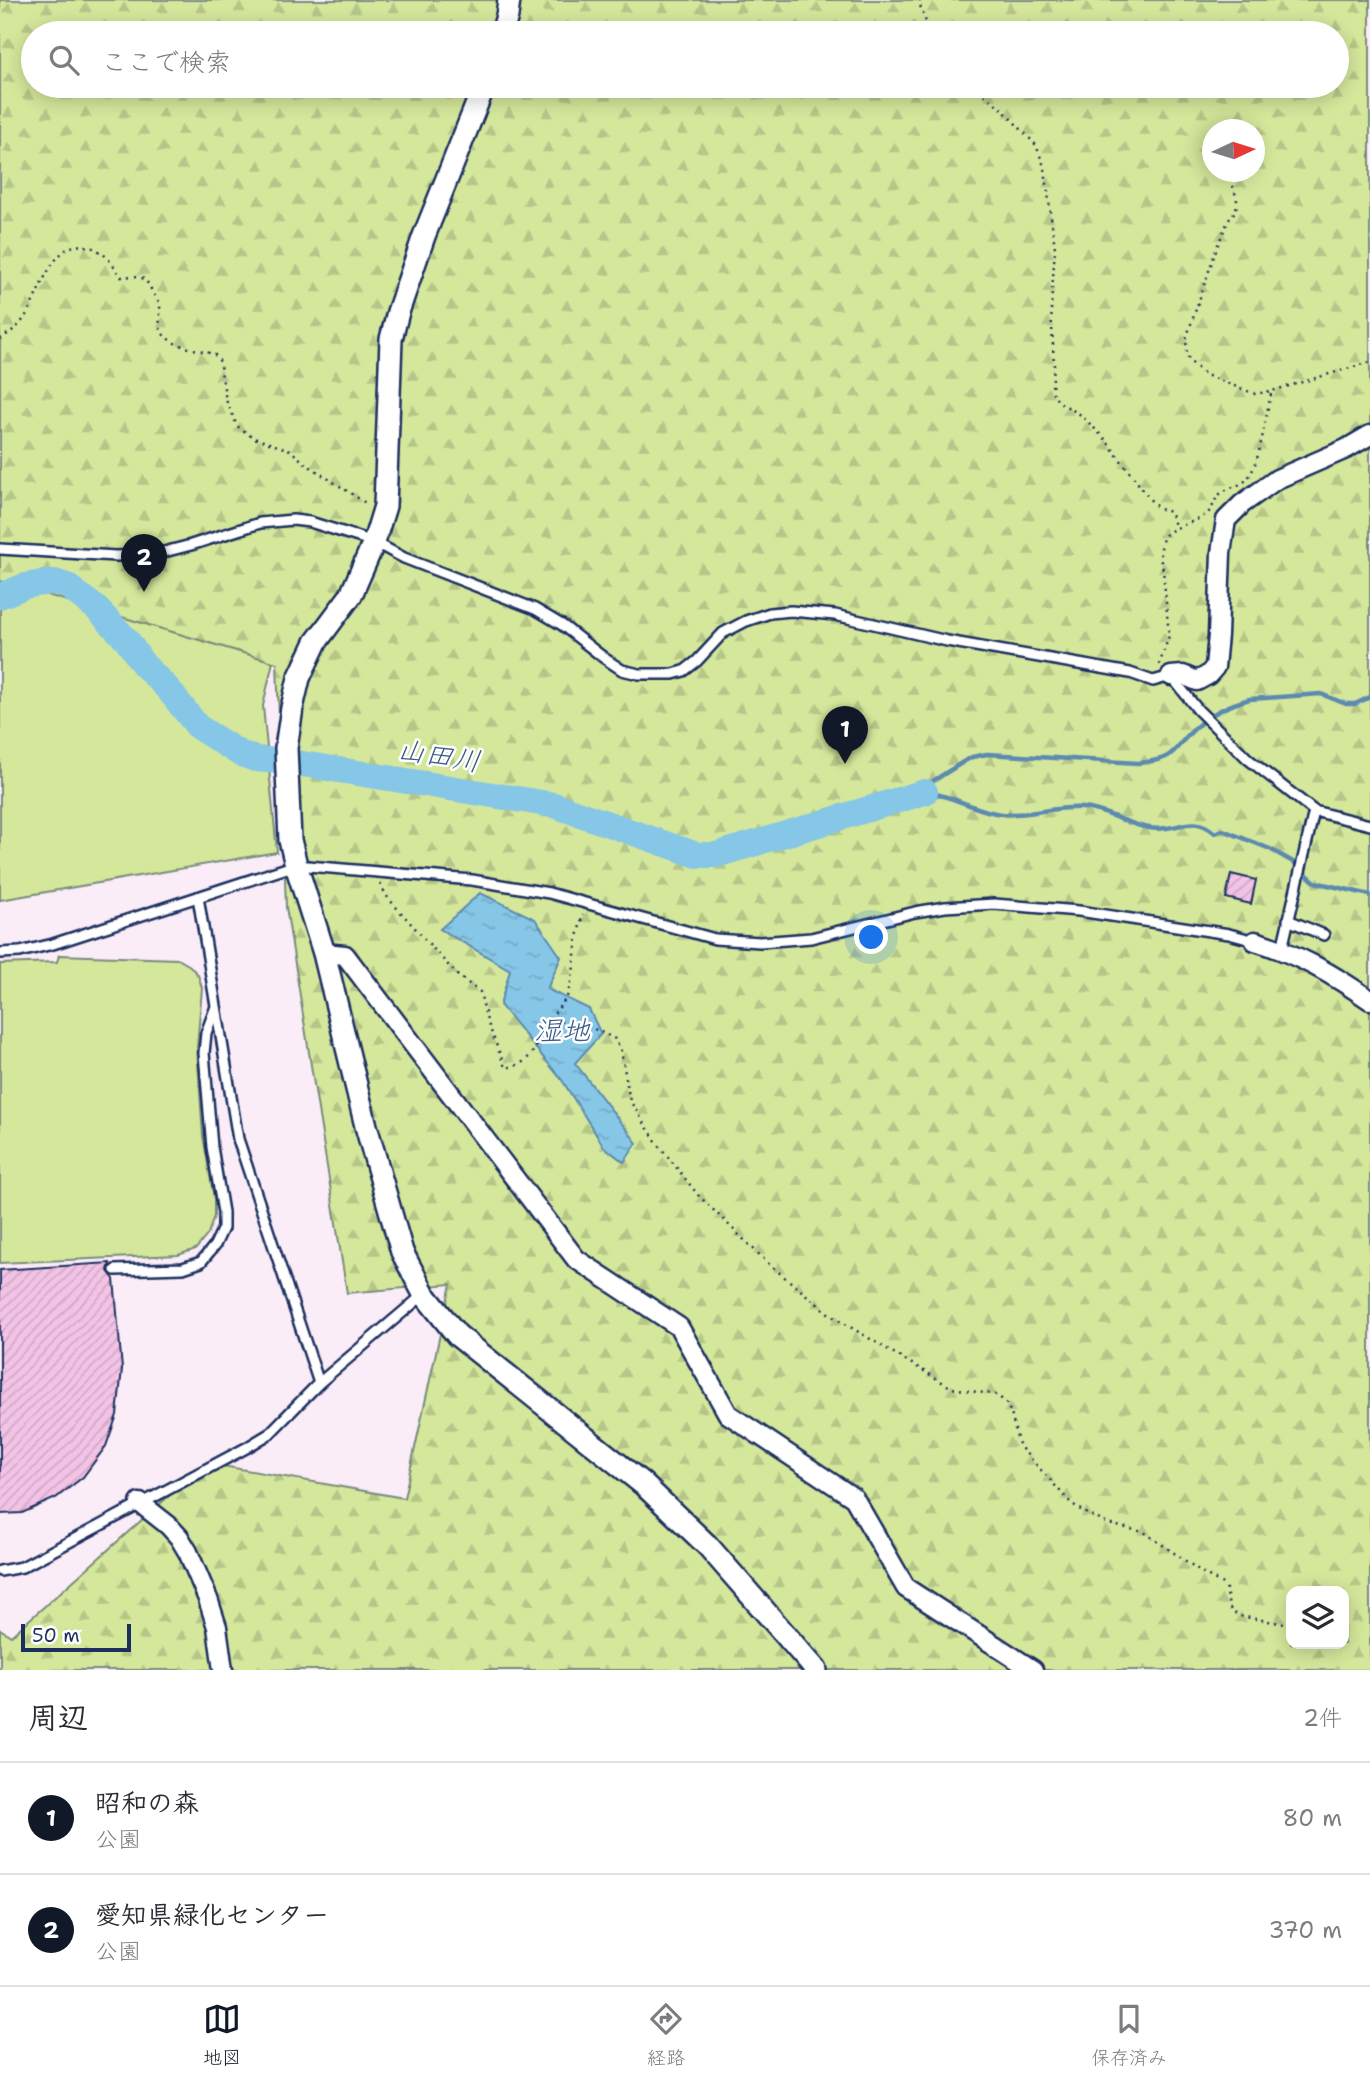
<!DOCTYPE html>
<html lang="ja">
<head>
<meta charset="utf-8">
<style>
	body { margin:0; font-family:"Shantell Sans","Klee One",sans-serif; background:#f7f7f7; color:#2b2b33 }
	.controls { position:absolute; right:21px; bottom:21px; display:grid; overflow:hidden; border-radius:14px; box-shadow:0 4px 18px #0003 }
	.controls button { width:63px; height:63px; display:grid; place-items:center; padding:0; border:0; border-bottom:2px solid #e1e1e2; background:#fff; color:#2b2b33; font:35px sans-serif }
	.compass { position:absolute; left:1202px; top:119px; width:63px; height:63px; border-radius:50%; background:#fff; box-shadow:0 4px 18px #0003; rotate:86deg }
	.scale { position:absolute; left:21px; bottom:18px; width:110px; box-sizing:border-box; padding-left:7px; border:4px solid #1b2f5e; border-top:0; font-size:19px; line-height:24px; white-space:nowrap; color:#1b2f5e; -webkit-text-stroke:5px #fff; paint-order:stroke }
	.you { position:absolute; left:872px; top:938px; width:24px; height:24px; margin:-18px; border:5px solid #fff; border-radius:50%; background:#1a73e8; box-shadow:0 0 0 10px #1a73e833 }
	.badge { display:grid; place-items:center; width:46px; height:46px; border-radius:50%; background:#111827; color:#fff; font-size:23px; font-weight:700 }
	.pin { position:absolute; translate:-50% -58px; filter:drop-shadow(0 2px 4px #0008) }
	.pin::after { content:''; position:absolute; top:37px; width:24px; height:21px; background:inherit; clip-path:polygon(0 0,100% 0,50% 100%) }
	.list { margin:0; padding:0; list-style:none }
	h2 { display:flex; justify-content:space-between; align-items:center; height:91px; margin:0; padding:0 28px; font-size:30px }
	h2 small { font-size:23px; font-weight:400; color:#7c7c81 }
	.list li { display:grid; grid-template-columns:46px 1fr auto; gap:21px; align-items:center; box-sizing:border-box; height:112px; padding:0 28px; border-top:2px solid #e1e1e2 }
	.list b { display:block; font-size:26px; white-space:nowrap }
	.list p { margin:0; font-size:23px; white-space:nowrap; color:#7c7c81 }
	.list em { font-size:23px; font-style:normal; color:#7c7c81 }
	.icon { flex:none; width:38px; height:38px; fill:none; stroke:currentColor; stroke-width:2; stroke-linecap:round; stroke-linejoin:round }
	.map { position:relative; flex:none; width:1370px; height:1670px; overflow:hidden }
	.search { position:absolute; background:#fff; box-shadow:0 4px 18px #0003; left:21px; right:21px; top:21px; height:77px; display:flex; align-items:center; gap:18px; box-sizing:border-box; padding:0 24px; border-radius:38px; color:#7c7c81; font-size:26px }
	.sheet { height:315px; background:#fff }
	nav { display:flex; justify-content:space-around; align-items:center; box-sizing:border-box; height:98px; border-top:2px solid #e1e1e2; background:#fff; font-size:19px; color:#7c7c81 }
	nav a { display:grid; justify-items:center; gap:4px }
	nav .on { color:#111827 }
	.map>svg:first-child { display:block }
</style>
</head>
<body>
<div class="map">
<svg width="1370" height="1670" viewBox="0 0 1370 1670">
	<defs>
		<pattern id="forest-firs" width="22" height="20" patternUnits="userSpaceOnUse" patternTransform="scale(1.75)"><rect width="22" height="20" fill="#d5e79b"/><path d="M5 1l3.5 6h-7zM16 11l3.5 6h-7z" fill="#b6c688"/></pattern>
		<pattern id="water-ripples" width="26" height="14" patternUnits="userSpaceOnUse" patternTransform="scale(1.75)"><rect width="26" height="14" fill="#86c6e6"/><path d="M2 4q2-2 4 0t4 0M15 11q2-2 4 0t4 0" fill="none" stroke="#73aac8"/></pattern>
		<pattern id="building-hatch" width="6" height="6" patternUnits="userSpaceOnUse" patternTransform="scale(1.75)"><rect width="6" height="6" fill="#f3c3e5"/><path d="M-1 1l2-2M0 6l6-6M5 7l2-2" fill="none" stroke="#d0a8c7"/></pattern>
	</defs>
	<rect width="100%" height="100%" fill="#fbedf7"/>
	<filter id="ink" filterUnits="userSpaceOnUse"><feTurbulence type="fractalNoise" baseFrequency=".0143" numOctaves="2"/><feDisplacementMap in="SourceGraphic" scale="14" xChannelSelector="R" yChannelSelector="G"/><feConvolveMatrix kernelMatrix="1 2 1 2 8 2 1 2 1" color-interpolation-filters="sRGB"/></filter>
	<g filter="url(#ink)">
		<g fill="#d5e79b" stroke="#788b7c" stroke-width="2">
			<path d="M 0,324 L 314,478 L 263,706 L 277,852 L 0,900 Z"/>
			<path d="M 59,955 L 178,959 L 190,966 L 198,975 L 202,988 L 197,1047 L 203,1136 L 214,1198 L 214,1216 L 208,1234 L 196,1249 L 178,1255 L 0,1263 L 0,964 L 57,962 Z"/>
		</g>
		<path fill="url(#forest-firs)" stroke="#788b7c" stroke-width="2" fill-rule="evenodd" d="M 0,0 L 1370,0 L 1370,1670 L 0,1670 L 0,1629 L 11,1636 L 206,1463 L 404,1498 L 451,1284 L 347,1293 L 286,907 L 277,663 L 0,581 ZM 33,33 L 1337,33 L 1337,86 L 33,86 ZM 1212,130 L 1254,130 L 1254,172 L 1212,172 ZM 1291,1591 L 1344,1591 L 1344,1644 L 1291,1644 Z"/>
		<path fill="url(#water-ripples)" stroke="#5b8ab0" stroke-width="2" d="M 480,893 L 535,919 L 561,957 L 547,989 L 589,1009 L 601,1034 L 575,1063 L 637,1143 L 624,1162 L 604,1147 L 562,1080 L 500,1005 L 510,970 L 440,929 Z"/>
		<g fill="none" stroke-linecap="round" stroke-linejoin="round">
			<path stroke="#5b8ab0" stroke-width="4.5" d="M 1370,697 L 1355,704 L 1346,704 L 1321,694 L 1250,699 C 1231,704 1211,713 1196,727 C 1170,751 1179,759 1138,763 L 987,754 L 972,757 L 963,762 L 930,783 L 925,792 C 954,795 976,812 1002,814 C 1029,816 1056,806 1083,808 C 1106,810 1126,824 1149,828 C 1178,833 1191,812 1215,833 L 1223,830 L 1270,849 L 1293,862 L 1315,882 L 1370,895"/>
			<path stroke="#86c6e6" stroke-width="26" d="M 0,596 L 25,586 L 42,583 L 55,582 L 67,586 L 96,608 L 127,640 L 143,664 L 168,689 L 198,727 L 239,753 L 255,759 L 290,762 L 554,805 L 697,855 L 716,855 L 925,792"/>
		</g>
		<g fill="url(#building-hatch)" stroke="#1b2f5e" stroke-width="2">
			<path d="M 1231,874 L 1256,880 L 1251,904 L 1226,898 Z"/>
			<path d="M 110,1263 L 108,1271 L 114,1279 L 122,1369 L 117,1415 L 106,1446 L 83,1477 L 56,1498 L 22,1513 L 0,1514 L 0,1270 Z"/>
		</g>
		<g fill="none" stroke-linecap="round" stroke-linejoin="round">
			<defs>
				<g id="service">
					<path d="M 0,549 L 116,556 L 141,555 L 164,552 L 191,545 L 260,523 L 293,520 L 310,522 L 374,542 L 404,558 L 535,609 L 562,625 L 604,658 L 622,670 L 639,674 L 673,674 L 684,671 L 697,661 L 723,633 L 746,621 L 770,613 L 791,611 L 835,615 L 947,641 L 1130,673 L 1153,681 L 1171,676 L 1198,710 L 1248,759 L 1314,811 L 1370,825"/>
					<path d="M 198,897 L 238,1139 L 319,1383"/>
					<path d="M 1288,920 L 1324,935"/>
					<path d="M 1282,949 L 1314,811"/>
					<path d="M 0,953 L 20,952 L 53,944 L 296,865 L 472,880 L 549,893 L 715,939 L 760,942 L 811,938 L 915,912 L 945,907 L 994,904 L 1079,911 L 1229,934 L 1255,941"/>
					<path d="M 115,1270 L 183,1268 L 201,1262 L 215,1245 L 223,1228 L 223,1212 L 212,1147 L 204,1053 L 206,1033 L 215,1009"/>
					<path d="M 0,1571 L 22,1567 L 246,1448 L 269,1434 L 319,1383 L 423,1295"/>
				</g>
				<g id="minor">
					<path d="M 1171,676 L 1183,675 L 1197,681 L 1208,675 L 1215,667 L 1218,635 L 1221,553 L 1226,520 L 1242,504 L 1277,479 L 1346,449 L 1370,435"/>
					<path d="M 1255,941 C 1298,954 1334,975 1370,1000"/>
					<path d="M 324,953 L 345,955 L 576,1259 L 679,1327 L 728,1414 L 854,1498 L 906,1588 L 1033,1670"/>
					<path d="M 140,1503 L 168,1525 L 179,1537 L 188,1552 L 208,1599 L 217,1627 L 223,1670"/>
				</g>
				<g id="tertiary">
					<path d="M 502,33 L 507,16 L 509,0"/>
					<path d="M 484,86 L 424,236 L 398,312 L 391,339 L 385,506 L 374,542 L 351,595 L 316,642 L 299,678 L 292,708 L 286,748 L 290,840 L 296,865 L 324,953 L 366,1126 L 402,1252 L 424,1294 L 457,1335 L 643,1484 L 708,1546 L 816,1670"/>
				</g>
			</defs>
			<use href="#service" stroke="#1b2f5e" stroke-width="14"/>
			<use href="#minor" stroke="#1b2f5e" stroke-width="23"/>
			<use href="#tertiary" stroke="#1b2f5e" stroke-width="26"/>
			<g stroke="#1b2f5e" stroke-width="2.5" stroke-dasharray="2 5" stroke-linecap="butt">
				<path d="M 921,0 L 919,3 L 930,33"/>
				<path d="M 973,86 L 1000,107 L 1036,145 L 1045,169 L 1055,248 L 1051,307 L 1054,365 L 1052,389 L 1054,396 L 1059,402 L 1081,415 L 1105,439 L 1152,502 L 1159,509 L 1170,512 L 1176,528"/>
				<path d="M 1231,172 L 1231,180 L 1237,199 L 1236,210 L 1228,221 L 1217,247 L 1186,339 L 1187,356 L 1192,363 L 1206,375 L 1255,394 L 1272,391"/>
				<path d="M 0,339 C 10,333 19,327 25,317 C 39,296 53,239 85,246 C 104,249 111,262 121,277 C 139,276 143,273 152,291 C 155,297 159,300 160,306 C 161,315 157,326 163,334 C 176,349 198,348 215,355 L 219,360 L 226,400 L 237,426 L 254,438 L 290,450 L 306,464 L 367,504"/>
				<path d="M 1159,665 L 1169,636 L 1163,569 C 1160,561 1160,556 1161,548 C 1162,545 1162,541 1163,538 C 1168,528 1196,522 1205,515 C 1214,510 1213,500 1220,494 C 1227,488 1236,487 1244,482 C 1261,469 1265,412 1272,391 L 1370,362"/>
				<path d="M 380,884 L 388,898 L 457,975 L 480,992 L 487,1021 L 505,1067 C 532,1068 539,1039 550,1019 L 597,1030 L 615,1039 L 621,1051 L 630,1101 L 658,1144 L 698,1195 L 770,1265 L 832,1316 L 952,1388 L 997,1395 L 1006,1403 L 1011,1413 L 1018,1442 L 1022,1449 L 1070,1502 L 1082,1511 L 1108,1524 L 1144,1532 L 1203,1573 L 1221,1583 L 1226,1589 L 1229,1607 L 1232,1612 L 1239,1616 L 1291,1625"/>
				<path d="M 550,1019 L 567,997 L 573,974 L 577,937 L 583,914"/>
			</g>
			<use href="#service" stroke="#fff" stroke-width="9"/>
			<use href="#minor" stroke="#fff" stroke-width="18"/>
			<use href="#tertiary" stroke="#fff" stroke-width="21"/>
		</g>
	</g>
	<g text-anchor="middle" stroke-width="5" stroke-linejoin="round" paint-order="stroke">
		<g font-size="28" font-style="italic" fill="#3b5c87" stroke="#fff">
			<text transform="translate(439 755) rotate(9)" y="10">山田川</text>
			<text x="562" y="1040">湿地</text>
		</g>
	</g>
</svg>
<div class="controls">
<button><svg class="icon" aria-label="layers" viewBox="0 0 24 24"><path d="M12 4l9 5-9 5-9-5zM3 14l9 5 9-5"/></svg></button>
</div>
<svg class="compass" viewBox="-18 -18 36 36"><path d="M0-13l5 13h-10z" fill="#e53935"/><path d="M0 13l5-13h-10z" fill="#7c7c81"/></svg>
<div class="scale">50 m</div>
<div class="you"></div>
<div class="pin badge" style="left:845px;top:764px">1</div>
<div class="pin badge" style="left:144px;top:592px">2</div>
<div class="search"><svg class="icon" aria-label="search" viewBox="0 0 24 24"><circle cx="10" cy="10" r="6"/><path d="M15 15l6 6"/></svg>ここで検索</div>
</div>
<section class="sheet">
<h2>周辺<small>2件</small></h2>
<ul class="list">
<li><span class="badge">1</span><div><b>昭和の森</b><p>公園</p></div><em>80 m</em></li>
<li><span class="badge">2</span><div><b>愛知県緑化センター</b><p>公園</p></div><em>370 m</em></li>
</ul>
</section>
<nav>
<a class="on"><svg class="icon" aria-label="map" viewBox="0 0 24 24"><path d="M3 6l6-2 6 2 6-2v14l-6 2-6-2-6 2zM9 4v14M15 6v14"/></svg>地図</a>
<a><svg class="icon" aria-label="directions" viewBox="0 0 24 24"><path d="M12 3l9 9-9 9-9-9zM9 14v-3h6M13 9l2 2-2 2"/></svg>経路</a>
<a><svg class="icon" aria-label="saved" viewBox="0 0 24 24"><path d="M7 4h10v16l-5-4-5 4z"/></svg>保存済み</a>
</nav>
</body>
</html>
